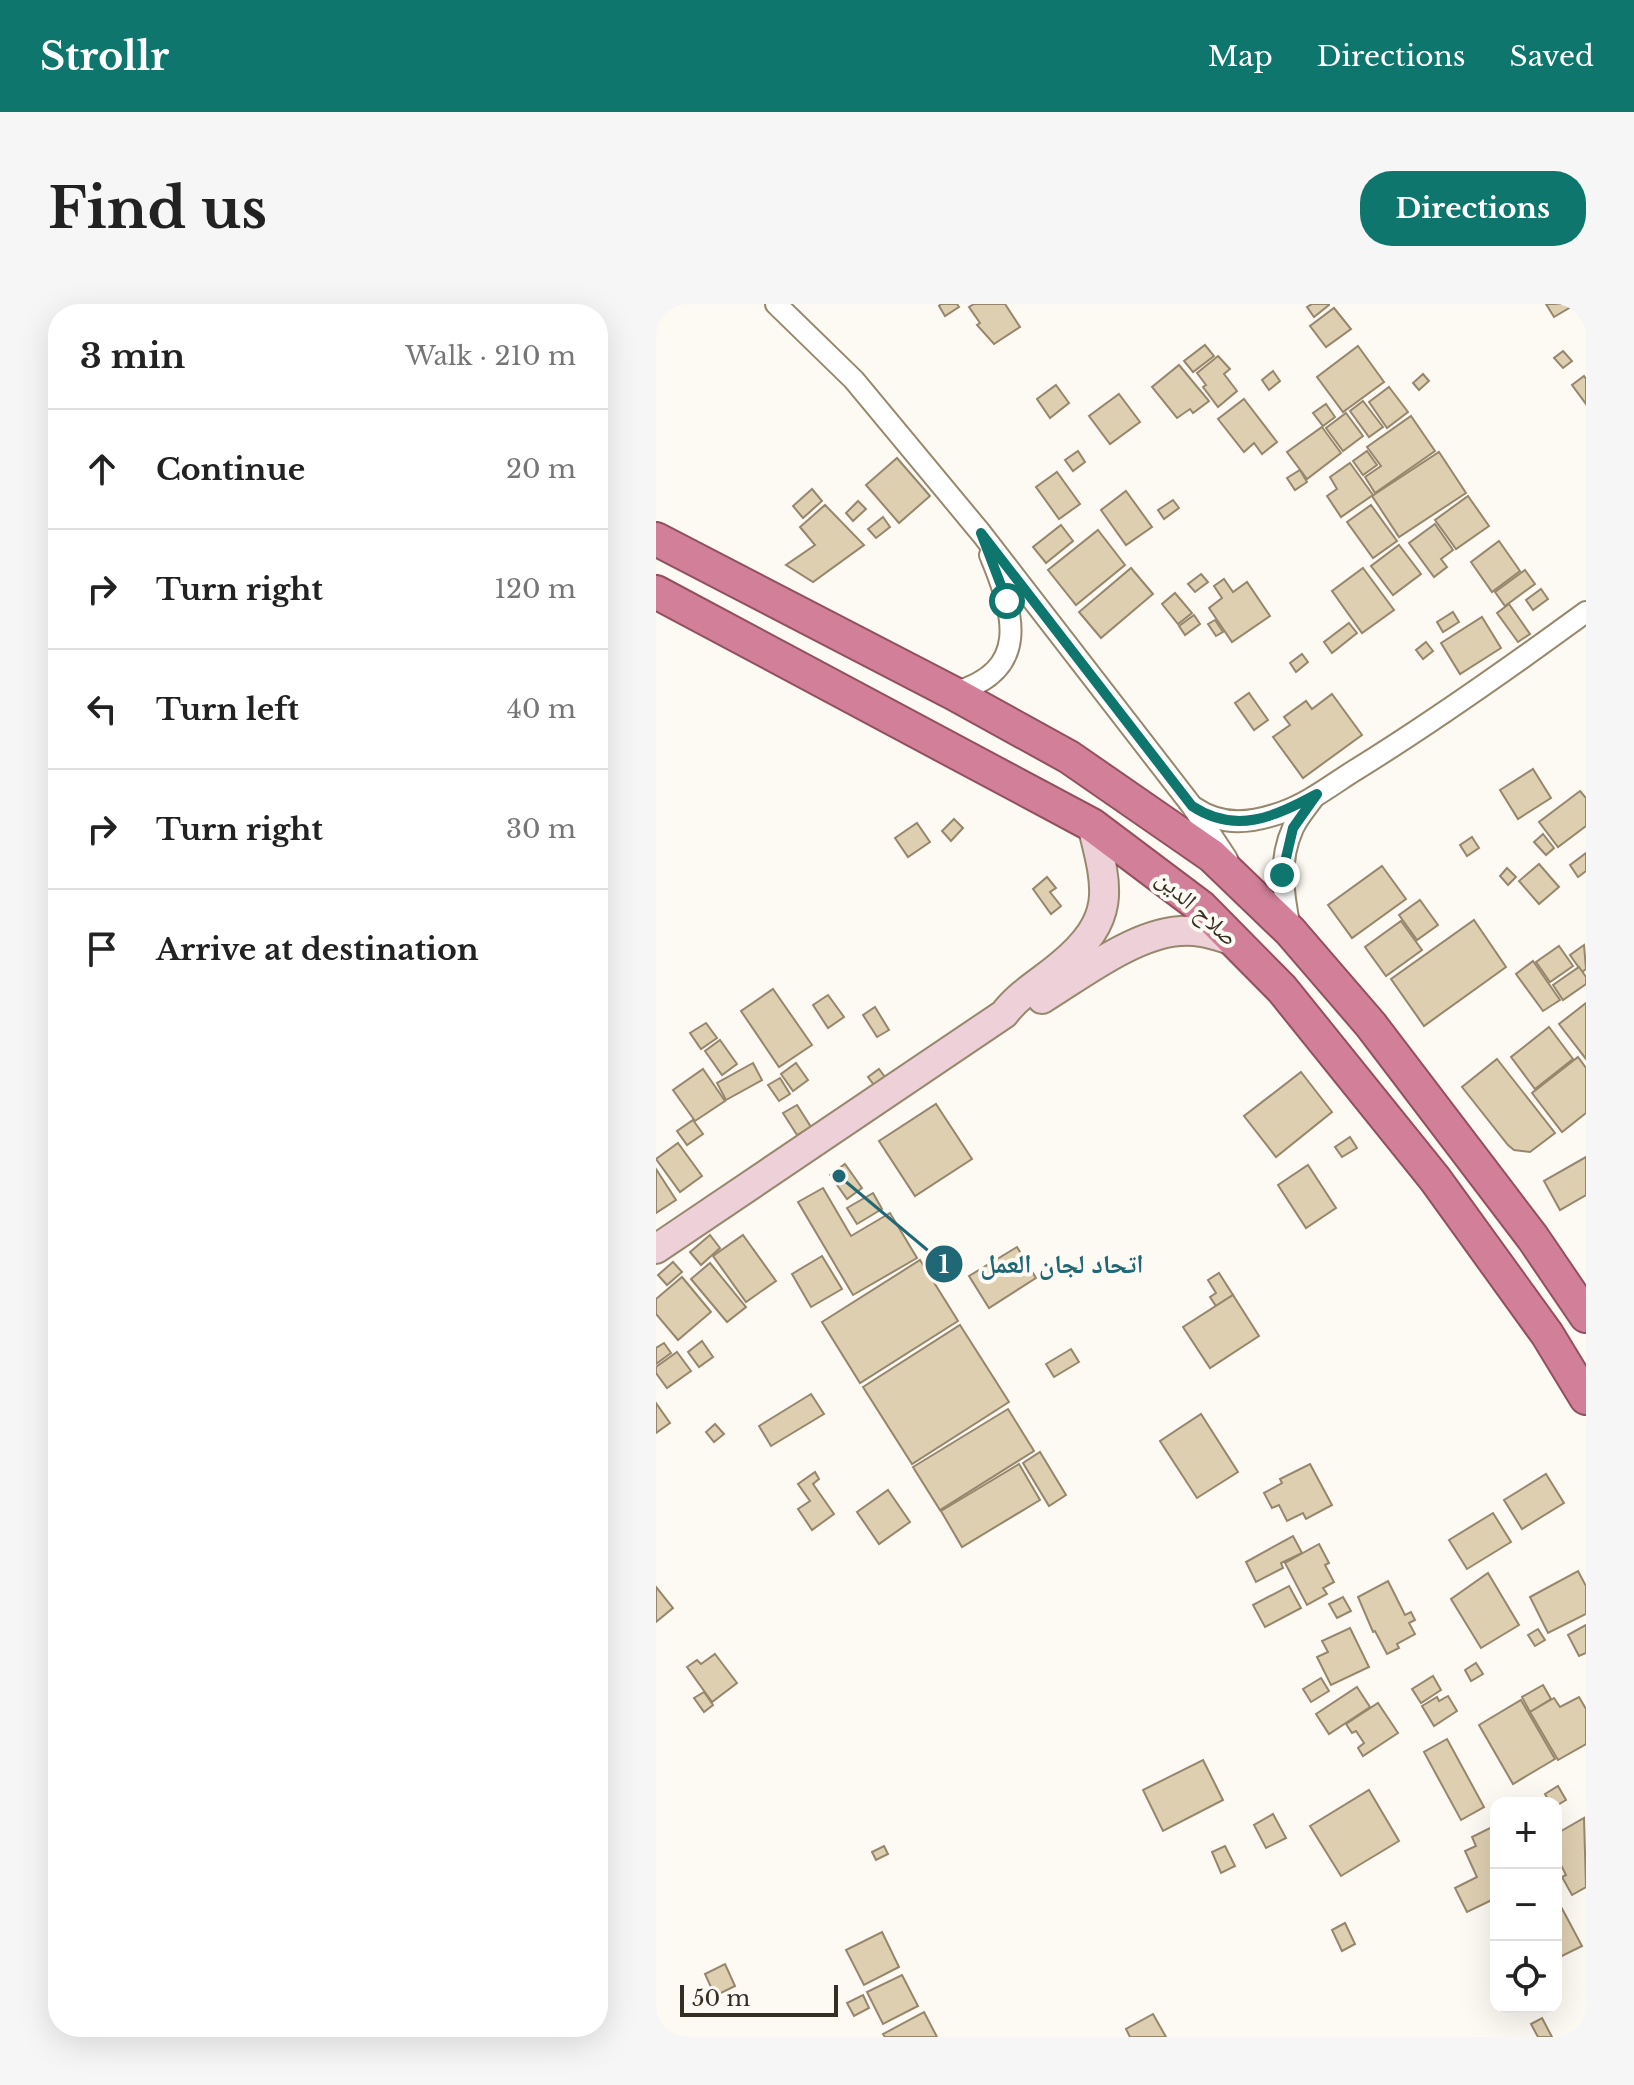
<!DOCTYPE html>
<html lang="en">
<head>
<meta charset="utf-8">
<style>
	body { margin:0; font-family:"Libre Baskerville","Noto Naskh Arabic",serif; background:#f6f6f6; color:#222 }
	.controls { position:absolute; right:24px; bottom:24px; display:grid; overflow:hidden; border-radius:16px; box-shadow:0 8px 32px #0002 }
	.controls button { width:72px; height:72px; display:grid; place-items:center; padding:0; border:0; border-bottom:2px solid #e0e0e0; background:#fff; color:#222; font:40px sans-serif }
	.scale { position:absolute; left:24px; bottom:20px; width:158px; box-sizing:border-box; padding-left:8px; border:4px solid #352e23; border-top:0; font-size:22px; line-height:28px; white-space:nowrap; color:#352e23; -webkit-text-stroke:6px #fdf9f3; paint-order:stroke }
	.stop { position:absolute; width:24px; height:24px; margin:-18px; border:6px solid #0f766e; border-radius:50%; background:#fff }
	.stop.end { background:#0f766e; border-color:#fff; box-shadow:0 2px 8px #0008 }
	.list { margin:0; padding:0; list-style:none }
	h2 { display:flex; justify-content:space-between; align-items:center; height:104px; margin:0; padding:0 32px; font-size:34px }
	h2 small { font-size:26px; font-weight:400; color:#767676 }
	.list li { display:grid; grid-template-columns:52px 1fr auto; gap:24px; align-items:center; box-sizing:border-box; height:120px; padding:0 32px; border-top:2px solid #e0e0e0 }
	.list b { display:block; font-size:30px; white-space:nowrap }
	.list em { font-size:26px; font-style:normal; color:#767676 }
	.icon { flex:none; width:44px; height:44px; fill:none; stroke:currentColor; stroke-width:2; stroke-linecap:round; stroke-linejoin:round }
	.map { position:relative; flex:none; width:930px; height:1733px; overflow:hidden; border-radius:32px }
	header { display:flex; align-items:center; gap:48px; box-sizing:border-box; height:112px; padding:0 40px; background:#0f766e; color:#fff }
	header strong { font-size:38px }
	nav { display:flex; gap:44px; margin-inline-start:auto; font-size:28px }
	.intro { display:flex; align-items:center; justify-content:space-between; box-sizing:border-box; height:192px; padding:0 48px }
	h1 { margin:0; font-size:56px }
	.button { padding:20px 36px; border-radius:32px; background:#0f766e; color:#fff; font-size:28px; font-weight:700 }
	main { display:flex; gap:48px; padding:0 48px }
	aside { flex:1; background:#fff; border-radius:32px; box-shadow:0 8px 32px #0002 }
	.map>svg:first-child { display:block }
</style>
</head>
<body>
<header>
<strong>Strollr</strong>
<nav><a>Map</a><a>Directions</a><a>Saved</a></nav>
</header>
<div class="intro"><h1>Find us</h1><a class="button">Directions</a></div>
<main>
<aside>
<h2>3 min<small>Walk · 210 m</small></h2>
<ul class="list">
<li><svg class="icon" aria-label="ahead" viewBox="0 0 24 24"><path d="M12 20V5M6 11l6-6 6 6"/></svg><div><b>Continue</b></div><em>20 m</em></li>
<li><svg class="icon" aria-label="right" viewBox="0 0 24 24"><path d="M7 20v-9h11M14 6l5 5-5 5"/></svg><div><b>Turn right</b></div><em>120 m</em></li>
<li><svg class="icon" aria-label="left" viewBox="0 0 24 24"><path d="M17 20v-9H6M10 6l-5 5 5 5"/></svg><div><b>Turn left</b></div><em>40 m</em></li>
<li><svg class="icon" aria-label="right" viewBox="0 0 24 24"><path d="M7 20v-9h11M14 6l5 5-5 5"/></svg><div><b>Turn right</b></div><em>30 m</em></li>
<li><svg class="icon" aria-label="arrive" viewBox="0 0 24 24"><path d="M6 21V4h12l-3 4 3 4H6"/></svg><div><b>Arrive at destination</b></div></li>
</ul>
</aside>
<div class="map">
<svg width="930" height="1733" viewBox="0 0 930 1733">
	<rect width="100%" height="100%" fill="#fdf9f3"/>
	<g fill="#dfcfb1" stroke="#96876c" stroke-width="2">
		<path d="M 285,0 L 301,0 L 303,3 L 289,12 L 283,2 Z"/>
		<path d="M 318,0 L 349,0 L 364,23 L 338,40 L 321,21 L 324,19 L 313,3 Z"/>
		<path d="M 656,0 L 673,0 L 673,1 L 658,13 L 651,3 Z"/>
		<path d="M 890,0 L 920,0 L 898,13 Z"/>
		<path d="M 678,4 L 695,25 L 670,43 L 654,22 Z"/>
		<path d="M 549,41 L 558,52 L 537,68 L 528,57 Z"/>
		<path d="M 702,42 L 728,78 L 687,108 L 661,73 Z"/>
		<path d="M 907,47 L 916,57 L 907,64 L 898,54 Z"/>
		<path d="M 562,52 L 574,65 L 568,70 L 581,87 L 562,103 L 547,83 L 550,81 L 541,69 Z"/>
		<path d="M 523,61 L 553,97 L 537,109 L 534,105 L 521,114 L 496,83 Z"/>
		<path d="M 617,67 L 624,77 L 613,86 L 606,76 Z"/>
		<path d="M 767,70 L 773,77 L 763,86 L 757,79 Z"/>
		<path d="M 928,72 L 930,75 L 930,100 L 916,81 Z"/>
		<path d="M 400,81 L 413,99 L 394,114 L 381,95 Z"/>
		<path d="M 733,83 L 752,108 L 731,124 L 713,98 Z"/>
		<path d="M 463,90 L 484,118 L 454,140 L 433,112 Z"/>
		<path d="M 588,95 L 621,138 L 606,150 L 598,139 L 588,148 L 562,115 Z"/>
		<path d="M 707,97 L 727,123 L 713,133 L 694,107 Z"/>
		<path d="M 670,100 L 679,113 L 667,122 L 657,109 Z"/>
		<path d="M 690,109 L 707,132 L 687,147 L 670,124 Z"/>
		<path d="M 755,112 L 779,147 L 719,189 L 709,173 L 725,162 L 711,143 Z"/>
		<path d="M 666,123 L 685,149 L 651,175 L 631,148 Z"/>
		<path d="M 422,147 L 429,158 L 417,167 L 409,156 Z"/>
		<path d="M 711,147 L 721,161 L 707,171 L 697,157 Z"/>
		<path d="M 783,148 L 810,189 L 743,233 L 716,192 Z"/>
		<path d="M 241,154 L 274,192 L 243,219 L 210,181 Z"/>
		<path d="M 694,159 L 717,191 L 685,213 L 671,192 L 681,185 L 674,173 Z"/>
		<path d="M 644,166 L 651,178 L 639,186 L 631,174 Z"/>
		<path d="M 401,168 L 424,200 L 403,215 L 380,183 Z"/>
		<path d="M 156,185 L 166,197 L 147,214 L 137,202 Z"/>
		<path d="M 470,187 L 496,223 L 470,241 L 445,206 Z"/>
		<path d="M 812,192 L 833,222 L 800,245 L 779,216 Z"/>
		<path d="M 517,196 L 523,204 L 508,215 L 502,206 Z"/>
		<path d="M 202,197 L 210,205 L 197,217 L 190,209 Z"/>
		<path d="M 169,201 L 208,241 L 157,278 L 130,261 L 159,241 L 144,223 Z"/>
		<path d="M 715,201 L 741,237 L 717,254 L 691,218 Z"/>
		<path d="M 227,213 L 234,223 L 220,234 L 212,225 Z"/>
		<path d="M 779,220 L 797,246 L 785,255 L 791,263 L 778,273 L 753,239 Z"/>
		<path d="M 405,221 L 417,237 L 390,259 L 377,243 Z"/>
		<path d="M 442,226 L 469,261 L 420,301 L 392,266 Z"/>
		<path d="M 843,237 L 864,267 L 836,288 L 815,258 Z"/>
		<path d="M 743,241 L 765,270 L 737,291 L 715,262 Z"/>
		<path d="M 475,264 L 497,290 L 445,334 L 423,308 Z"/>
		<path d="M 707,264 L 738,306 L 706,329 L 676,287 Z"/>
		<path d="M 869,266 L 879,280 L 849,302 L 839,288 Z"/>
		<path d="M 545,270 L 552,278 L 539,288 L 532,280 Z"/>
		<path d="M 568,275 L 577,288 L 591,278 L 614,312 L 576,338 L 553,304 L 566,294 L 558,282 Z"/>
		<path d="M 885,285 L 892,295 L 877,306 L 870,296 Z"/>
		<path d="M 519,289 L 536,309 L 522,320 L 506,300 Z"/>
		<path d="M 853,300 L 874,330 L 862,338 L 841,309 Z"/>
		<path d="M 797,308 L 803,318 L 787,328 L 781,318 Z"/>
		<path d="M 538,311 L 544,320 L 529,331 L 523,322 Z"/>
		<path d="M 826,313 L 845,344 L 804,370 L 785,339 Z"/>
		<path d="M 559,316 L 567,328 L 560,332 L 552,320 Z"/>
		<path d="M 693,319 L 701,329 L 676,349 L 668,338 Z"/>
		<path d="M 770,338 L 777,347 L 767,355 L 760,346 Z"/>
		<path d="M 646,350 L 652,358 L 640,368 L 634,359 Z"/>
		<path d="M 593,389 L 612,416 L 598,426 L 579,399 Z"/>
		<path d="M 676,390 L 706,431 L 647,474 L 617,433 L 634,421 L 628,413 L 650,397 L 656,405 Z"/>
		<path d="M 877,465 L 895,494 L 862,515 L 844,486 Z"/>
		<path d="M 924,487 L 930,494 L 930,522 L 902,543 L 883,518 Z"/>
		<path d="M 298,515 L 307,524 L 295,537 L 286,527 Z"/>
		<path d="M 261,519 L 274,538 L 252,553 L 239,534 Z"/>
		<path d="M 887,530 L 898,544 L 890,551 L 878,538 Z"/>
		<path d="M 816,533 L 823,544 L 811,552 L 804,541 Z"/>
		<path d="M 930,549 L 930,567 L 922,573 L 914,561 Z"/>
		<path d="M 883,560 L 903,583 L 883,600 L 863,577 Z"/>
		<path d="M 726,562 L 750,595 L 696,634 L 672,601 Z"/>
		<path d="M 851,564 L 860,573 L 852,581 L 844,572 Z"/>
		<path d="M 391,573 L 400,584 L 394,588 L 405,602 L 395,610 L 377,585 Z"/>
		<path d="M 764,596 L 782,621 L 761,636 L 743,611 Z"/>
		<path d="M 818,616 L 850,663 L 768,722 L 735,675 Z"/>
		<path d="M 745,617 L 766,646 L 730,672 L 709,643 Z"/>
		<path d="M 928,641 L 930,665 L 926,668 L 914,651 Z"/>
		<path d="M 903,642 L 917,662 L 894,678 L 880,658 Z"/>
		<path d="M 877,657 L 904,696 L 887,707 L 860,670 Z"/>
		<path d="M 923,663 L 930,673 L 930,680 L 907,696 L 897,681 Z"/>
		<path d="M 117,685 L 156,741 L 123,763 L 85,707 Z"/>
		<path d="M 172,691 L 188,713 L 172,724 L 157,701 Z"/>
		<path d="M 930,699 L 930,755 L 903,720 Z"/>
		<path d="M 219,703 L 233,726 L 221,733 L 207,711 Z"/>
		<path d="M 50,719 L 61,734 L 45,745 L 34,729 Z"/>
		<path d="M 893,723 L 917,755 L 879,785 L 855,753 Z"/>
		<path d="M 64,736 L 81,760 L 66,771 L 49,747 Z"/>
		<path d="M 922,753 L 930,764 L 930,809 L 906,828 L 876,789 Z"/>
		<path d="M 841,755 L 899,829 L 874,848 L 858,846 L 852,841 L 806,783 Z"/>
		<path d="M 97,759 L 106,776 L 70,796 L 61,779 Z"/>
		<path d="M 140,759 L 152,776 L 137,787 L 125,770 Z"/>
		<path d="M 47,765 L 69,797 L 39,817 L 17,786 Z"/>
		<path d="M 223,765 L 229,773 L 218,781 L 212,773 Z"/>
		<path d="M 645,768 L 676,808 L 620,853 L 588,812 Z"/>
		<path d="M 124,774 L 134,790 L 123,797 L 112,781 Z"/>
		<path d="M 280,800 L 316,855 L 259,892 L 223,837 Z"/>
		<path d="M 141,801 L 155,823 L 141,831 L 127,809 Z"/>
		<path d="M 37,816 L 47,830 L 31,841 L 21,827 Z"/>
		<path d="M 694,833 L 701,844 L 686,853 L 679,843 Z"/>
		<path d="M 22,839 L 46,872 L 24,888 L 0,855 Z"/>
		<path d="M 930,853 L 930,891 L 904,906 L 888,877 Z"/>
		<path d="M 189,860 L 206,884 L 191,895 L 174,871 Z"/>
		<path d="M 652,861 L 680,904 L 650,924 L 622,881 Z"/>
		<path d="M 0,865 L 20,896 L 0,909 Z"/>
		<path d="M 167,884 L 195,932 L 234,909 L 261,954 L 197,991 L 142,898 Z"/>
		<path d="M 217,889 L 226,905 L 201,920 L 191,904 Z"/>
		<path d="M 54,931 L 64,944 L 45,961 L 34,948 Z"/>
		<path d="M 87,931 L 120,977 L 90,998 L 57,952 Z"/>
		<path d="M 361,943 L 380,974 L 333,1004 L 313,972 Z"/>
		<path d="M 166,952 L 186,985 L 155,1003 L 136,970 Z"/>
		<path d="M 264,956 L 302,1017 L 204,1079 L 166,1018 Z"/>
		<path d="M 17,958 L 26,968 L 11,981 L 2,971 Z"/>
		<path d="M 54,959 L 90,1003 L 71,1018 L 35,975 Z"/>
		<path d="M 563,969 L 577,991 L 560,1002 L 554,993 L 560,989 L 552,976 Z"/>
		<path d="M 26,973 L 55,1008 L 22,1036 L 0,1010 L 0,995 Z"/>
		<path d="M 577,991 L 603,1032 L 554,1064 L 527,1023 Z"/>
		<path d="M 304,1021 L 353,1098 L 256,1160 L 207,1083 Z"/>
		<path d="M 46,1037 L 57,1053 L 43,1063 L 32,1048 Z"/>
		<path d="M 8,1039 L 15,1049 L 0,1060 L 0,1044 Z"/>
		<path d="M 415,1045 L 423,1058 L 398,1073 L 390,1060 Z"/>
		<path d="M 21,1048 L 35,1067 L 11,1084 L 0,1069 L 0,1063 Z"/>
		<path d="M 155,1090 L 168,1110 L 115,1142 L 103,1122 Z"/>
		<path d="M 0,1099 L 14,1119 L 0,1129 Z"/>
		<path d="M 352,1105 L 378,1147 L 284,1206 L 257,1163 Z"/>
		<path d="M 545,1110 L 582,1168 L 541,1194 L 504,1137 Z"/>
		<path d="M 59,1120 L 68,1130 L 58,1138 L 50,1128 Z"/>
		<path d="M 384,1148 L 410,1191 L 393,1202 L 367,1159 Z"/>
		<path d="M 363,1160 L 384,1196 L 306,1243 L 285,1207 Z"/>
		<path d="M 654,1160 L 676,1201 L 650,1215 L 647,1209 L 631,1217 L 623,1201 L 616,1204 L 608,1189 L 626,1179 L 624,1175 Z"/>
		<path d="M 159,1168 L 163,1175 L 157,1180 L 178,1210 L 156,1226 L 142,1205 L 154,1197 L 142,1180 Z"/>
		<path d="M 890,1170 L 908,1199 L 866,1225 L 848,1196 Z"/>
		<path d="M 232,1186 L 254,1218 L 223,1240 L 201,1208 Z"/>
		<path d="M 837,1209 L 855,1238 L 811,1265 L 793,1236 Z"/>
		<path d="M 637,1232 L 646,1249 L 625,1259 L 627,1264 L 600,1278 L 590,1258 Z"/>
		<path d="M 663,1240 L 673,1259 L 669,1261 L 678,1278 L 667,1284 L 671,1290 L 651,1301 L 629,1259 Z"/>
		<path d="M 922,1267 L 930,1282 L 930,1310 L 892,1329 L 874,1293 Z"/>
		<path d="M 832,1269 L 863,1321 L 825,1344 L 795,1295 Z"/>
		<path d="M 732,1277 L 749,1311 L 755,1308 L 759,1316 L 753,1319 L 759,1330 L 741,1340 L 743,1344 L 731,1350 L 719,1327 L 717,1328 L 702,1293 Z"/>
		<path d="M 633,1282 L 645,1304 L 609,1323 L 597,1301 Z"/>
		<path d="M 0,1283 L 17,1304 L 0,1318 Z"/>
		<path d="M 687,1293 L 695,1307 L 681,1314 L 673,1300 Z"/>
		<path d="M 930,1321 L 930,1349 L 923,1352 L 912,1331 Z"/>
		<path d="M 694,1324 L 713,1363 L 675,1381 L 661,1353 L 672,1348 L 666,1337 Z"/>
		<path d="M 882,1325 L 889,1336 L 879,1342 L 872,1331 Z"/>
		<path d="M 59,1350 L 81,1379 L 56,1398 L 31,1363 L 41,1356 L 45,1360 Z"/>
		<path d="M 820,1359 L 827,1370 L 815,1377 L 809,1366 Z"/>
		<path d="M 777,1372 L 785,1386 L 765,1399 L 756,1385 Z"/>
		<path d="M 665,1374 L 673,1387 L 655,1398 L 647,1385 Z"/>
		<path d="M 887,1381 L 895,1395 L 874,1408 L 866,1393 Z"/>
		<path d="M 701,1383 L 714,1403 L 673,1430 L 660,1410 Z"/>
		<path d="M 48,1388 L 57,1401 L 48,1408 L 38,1394 Z"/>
		<path d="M 792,1392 L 801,1407 L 778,1422 L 766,1402 L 781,1393 L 783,1397 Z"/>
		<path d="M 923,1393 L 930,1405 L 930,1440 L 902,1456 L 874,1408 L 898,1394 L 904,1403 Z"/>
		<path d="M 865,1396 L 899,1455 L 857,1480 L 823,1421 Z"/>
		<path d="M 722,1399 L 742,1429 L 707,1452 L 702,1444 L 708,1439 L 700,1427 L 696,1429 L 690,1420 Z"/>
		<path d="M 791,1435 L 828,1503 L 805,1516 L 768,1448 Z"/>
		<path d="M 547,1456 L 567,1496 L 507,1527 L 487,1486 Z"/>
		<path d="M 902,1482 L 910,1496 L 900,1502 L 900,1499 L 894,1499 L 889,1490 Z"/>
		<path d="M 713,1486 L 743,1537 L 685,1572 L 654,1522 Z"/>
		<path d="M 617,1510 L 630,1534 L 610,1544 L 598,1521 Z"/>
		<path d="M 928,1514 L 930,1583 L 916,1591 L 906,1573 L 910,1571 L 904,1559 L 900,1561 L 900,1530 Z"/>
		<path d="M 836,1523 L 840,1531 L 840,1594 L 811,1608 L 799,1584 L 821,1573 L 809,1547 L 820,1542 L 816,1533 Z"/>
		<path d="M 228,1542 L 232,1550 L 220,1556 L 216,1548 Z"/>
		<path d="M 569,1542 L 579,1562 L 565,1569 L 556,1548 Z"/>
		<path d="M 902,1597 L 926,1642 L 900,1655 L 900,1598 Z"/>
		<path d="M 689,1619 L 699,1640 L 686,1647 L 676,1626 Z"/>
		<path d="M 226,1628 L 243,1663 L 208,1681 L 190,1646 Z"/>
		<path d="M 69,1660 L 79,1682 L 59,1692 L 49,1670 Z"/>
		<path d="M 246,1671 L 262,1702 L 227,1720 L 211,1688 Z"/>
		<path d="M 207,1691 L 213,1704 L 198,1712 L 191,1699 Z"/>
		<path d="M 268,1708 L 281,1733 L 229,1733 L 227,1730 Z"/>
		<path d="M 497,1710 L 510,1733 L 474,1733 L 470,1725 Z"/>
		<path d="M 886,1714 L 896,1733 L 882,1733 L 875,1720 Z"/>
	</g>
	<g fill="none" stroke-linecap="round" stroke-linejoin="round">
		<defs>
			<g id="minor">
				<path d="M 120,0 L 198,76 L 325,229 L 536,502 L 571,555"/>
				<path d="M 297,389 C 375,367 359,311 334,251"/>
				<path d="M 539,504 C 567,523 596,519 627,508 C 653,499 678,479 701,465 C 780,416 856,362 930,308"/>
				<path d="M 634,624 C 627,590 622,557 637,524 C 642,513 651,503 658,493"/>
			</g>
			<g id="secondary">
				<path d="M 386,695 C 425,671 478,630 524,627 C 543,625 561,632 579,637"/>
				<path d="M 0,945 L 348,710 C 364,689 385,678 405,661 C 461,614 452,585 436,521"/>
			</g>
			<g id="trunk">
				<path d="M 0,235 L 297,389 L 413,453 L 556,552 L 634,627 L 715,721 L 877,934 L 930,1012"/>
				<path d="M 0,288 L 436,521 L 545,603 L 626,685 L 779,875 L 891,1030 L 930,1094"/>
			</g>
		</defs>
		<use href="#minor" stroke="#97886d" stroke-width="24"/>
		<use href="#secondary" stroke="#97886d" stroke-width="32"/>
		<use href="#trunk" stroke="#944f5f" stroke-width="36"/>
		<use href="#minor" stroke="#fff" stroke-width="20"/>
		<use href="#secondary" stroke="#eed0d9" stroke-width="28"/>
		<use href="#trunk" stroke="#d2809a" stroke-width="32"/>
	</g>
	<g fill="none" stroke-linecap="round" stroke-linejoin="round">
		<path stroke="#0f766e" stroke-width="10" d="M 351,297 L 325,229 L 536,502 C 580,531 618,513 661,490 L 637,524 L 626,571"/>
	</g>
	<g text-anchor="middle" stroke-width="8" stroke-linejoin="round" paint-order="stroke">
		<g font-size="24" fill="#352e23" stroke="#fdf9f3">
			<text transform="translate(541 604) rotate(42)" y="8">صلاح الدين</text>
		</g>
	</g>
	<path fill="none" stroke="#206875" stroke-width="3" d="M183 872L288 960"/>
	<g fill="#206875" stroke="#fdf9f3" stroke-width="3">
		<circle cx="183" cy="872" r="8"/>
		<circle cx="288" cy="960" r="20"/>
	</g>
	<g font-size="24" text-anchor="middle" font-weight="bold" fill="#fff">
		<text x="288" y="969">1</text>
	</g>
	<g font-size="26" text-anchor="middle" font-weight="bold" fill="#206875" stroke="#fdf9f3" stroke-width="8" stroke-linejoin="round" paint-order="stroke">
		<text x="406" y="969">اتحاد لجان العمل</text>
	</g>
</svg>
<div class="controls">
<button>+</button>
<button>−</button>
<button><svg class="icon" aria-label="locate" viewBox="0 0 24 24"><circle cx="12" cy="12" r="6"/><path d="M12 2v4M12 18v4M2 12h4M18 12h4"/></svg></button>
</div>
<div class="scale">50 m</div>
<div class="stop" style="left:351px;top:297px"></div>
<div class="stop end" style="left:626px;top:571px"></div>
</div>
</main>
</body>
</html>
